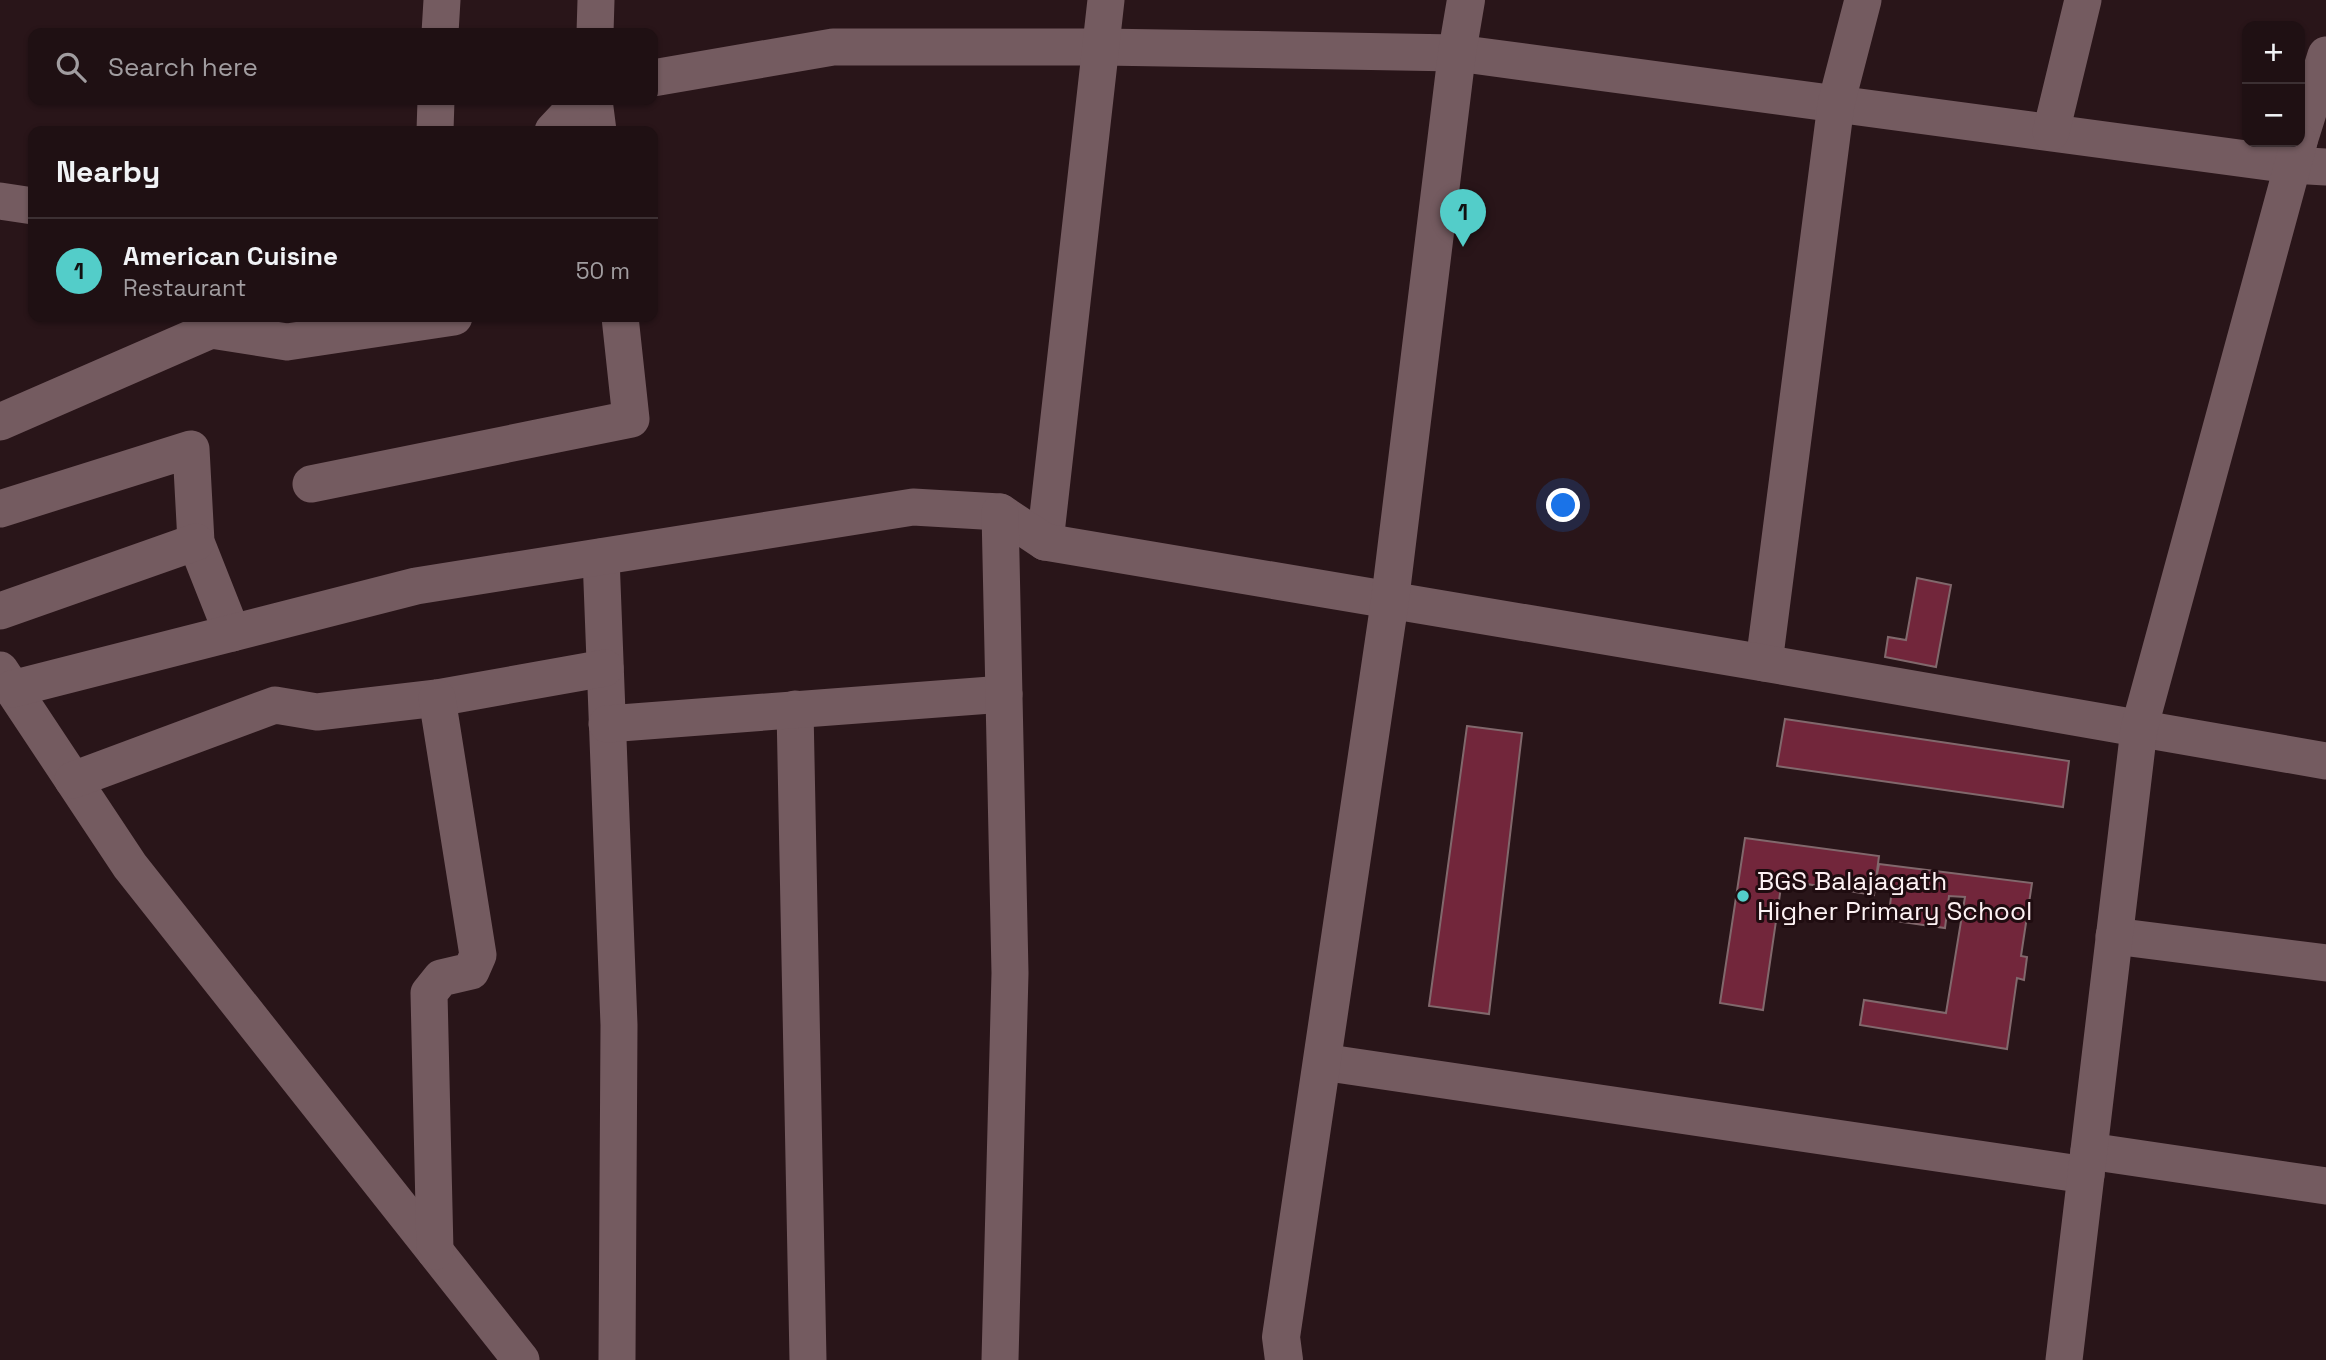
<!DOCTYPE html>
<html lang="en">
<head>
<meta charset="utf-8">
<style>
	body { margin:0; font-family:"Space Grotesk",sans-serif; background:#2c1e21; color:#f1f3f6 }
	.controls { position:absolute; right:21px; top:21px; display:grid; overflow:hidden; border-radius:14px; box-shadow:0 2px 5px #0004 }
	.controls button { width:63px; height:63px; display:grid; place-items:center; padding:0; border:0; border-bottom:2px solid #3c3033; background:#1f1013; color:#f1f3f6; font:35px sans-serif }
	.you { position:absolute; left:1564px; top:506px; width:24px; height:24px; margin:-18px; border:5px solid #fff; border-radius:50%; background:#1a73e8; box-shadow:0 0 0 10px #1a73e833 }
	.badge { display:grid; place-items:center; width:46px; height:46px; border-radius:50%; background:#53cdc9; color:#111; font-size:23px; font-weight:700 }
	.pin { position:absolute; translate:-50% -58px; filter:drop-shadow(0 2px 4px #0008) }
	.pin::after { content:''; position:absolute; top:37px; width:24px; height:21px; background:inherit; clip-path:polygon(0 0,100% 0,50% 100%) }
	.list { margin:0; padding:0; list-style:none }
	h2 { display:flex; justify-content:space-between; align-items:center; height:91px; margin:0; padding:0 28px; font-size:30px }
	h2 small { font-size:23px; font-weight:400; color:#a19da0 }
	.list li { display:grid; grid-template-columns:46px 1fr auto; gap:21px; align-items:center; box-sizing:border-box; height:105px; padding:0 28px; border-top:2px solid #3c3033 }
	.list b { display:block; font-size:26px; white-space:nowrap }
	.list p { margin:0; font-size:23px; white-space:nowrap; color:#a19da0 }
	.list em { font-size:23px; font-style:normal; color:#a19da0 }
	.icon { flex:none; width:38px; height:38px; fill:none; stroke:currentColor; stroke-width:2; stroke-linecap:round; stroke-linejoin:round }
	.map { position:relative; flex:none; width:2326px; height:1360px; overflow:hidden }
	.search { position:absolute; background:#1f1013; box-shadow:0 2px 5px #0004; left:28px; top:28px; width:630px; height:77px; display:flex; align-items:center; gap:18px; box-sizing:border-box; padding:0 24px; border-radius:14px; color:#a19da0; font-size:26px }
	.panel { position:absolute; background:#1f1013; box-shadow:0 2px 5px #0004; left:28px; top:126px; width:630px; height:196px; border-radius:14px }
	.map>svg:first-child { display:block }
</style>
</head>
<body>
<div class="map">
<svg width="2326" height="1360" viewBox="0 0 2326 1360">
	<rect width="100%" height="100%" fill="#291519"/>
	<g fill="#72263b" stroke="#81686c" stroke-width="2">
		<path d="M 1917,578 L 1951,585 L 1936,667 L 1885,657 L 1888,637 L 1906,640 Z"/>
		<path d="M 1785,719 L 2069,761 L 2063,807 L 1777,766 Z"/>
		<path d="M 1467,726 L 1522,733 L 1489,1014 L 1429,1006 Z"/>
		<path d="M 1745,838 L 1879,856 L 1874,895 L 1782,880 L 1763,1010 L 1720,1003 Z"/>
		<path d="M 1879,864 L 2032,883 L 2021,956 L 2027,957 L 2024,980 L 2017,978 L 2007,1049 L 1860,1025 L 1864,1000 L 1946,1013 L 1965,897 L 1949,896 L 1945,928 L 1888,920 L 1892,890 L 1874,890 Z"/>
	</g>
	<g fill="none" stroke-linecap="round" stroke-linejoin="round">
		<g stroke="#745b60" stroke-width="37">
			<path d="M 440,33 L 442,0"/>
			<path d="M 595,33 L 596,0"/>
			<path d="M 653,78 L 833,47 L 1102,47 L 1457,53 L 2291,165 L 2326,167"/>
			<path d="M 594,100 L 598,131"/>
			<path d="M 435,131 L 436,100"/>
			<path d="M 553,131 L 582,100"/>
			<path d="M 2051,132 L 2083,0"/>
			<path d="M 2300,138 L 2326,55"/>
			<path d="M 0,201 L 33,206"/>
			<path d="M 0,422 L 211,330 L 287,342 L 454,317"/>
			<path d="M 311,484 L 631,419 L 620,317"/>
			<path d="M 0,509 L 191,449 L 196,542 L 232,633"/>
			<path d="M 1045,542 L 1106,0"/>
			<path d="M 601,557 L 619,1025 L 617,1360"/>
			<path d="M 0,611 L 196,542"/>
			<path d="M 1764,663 L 1836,104 L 1863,0"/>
			<path d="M 0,670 L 130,866 L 521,1360"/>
			<path d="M 12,689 L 416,586 L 913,507 L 1000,512 L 1045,542 L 1764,663 L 2326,761"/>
			<path d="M 795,709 L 808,1360"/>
			<path d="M 607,724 L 1004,694"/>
			<path d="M 73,780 L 275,705 L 317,712 L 437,698 L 605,668"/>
			<path d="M 2114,936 L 2326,963"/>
			<path d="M 1322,1062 L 2086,1175"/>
			<path d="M 2089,1151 L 2326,1186"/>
			<path d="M 435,1251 L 429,993 L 441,978 L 471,971 L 478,955 L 437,698"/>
			<path d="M 1000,1360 L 1010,973 L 1000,512"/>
			<path d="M 2064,1360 L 2139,729 L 2299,142"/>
		</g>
		<path stroke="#745b60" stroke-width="38" d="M 1284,1360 L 1281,1337 L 1390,600 L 1457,53 L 1466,0"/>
	</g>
	<circle fill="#53cdc9" stroke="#1f0c10" stroke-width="2.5" cx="1743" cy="896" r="7"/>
	<g text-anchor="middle" stroke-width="6" stroke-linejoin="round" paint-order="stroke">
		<g font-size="26" fill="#fdf1f3" stroke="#1f0c10" text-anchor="start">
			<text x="1757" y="890">BGS Balajagath<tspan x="1757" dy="30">Higher Primary School</tspan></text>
		</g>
	</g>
</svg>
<div class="controls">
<button>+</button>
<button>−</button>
</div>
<div class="you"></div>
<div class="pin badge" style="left:1463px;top:247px">1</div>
<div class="search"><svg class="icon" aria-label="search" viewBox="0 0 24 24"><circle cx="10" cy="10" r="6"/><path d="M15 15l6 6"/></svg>Search here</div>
<section class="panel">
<h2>Nearby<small></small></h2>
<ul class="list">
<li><span class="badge">1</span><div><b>American Cuisine</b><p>Restaurant</p></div><em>50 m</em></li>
</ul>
</section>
</div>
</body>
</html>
